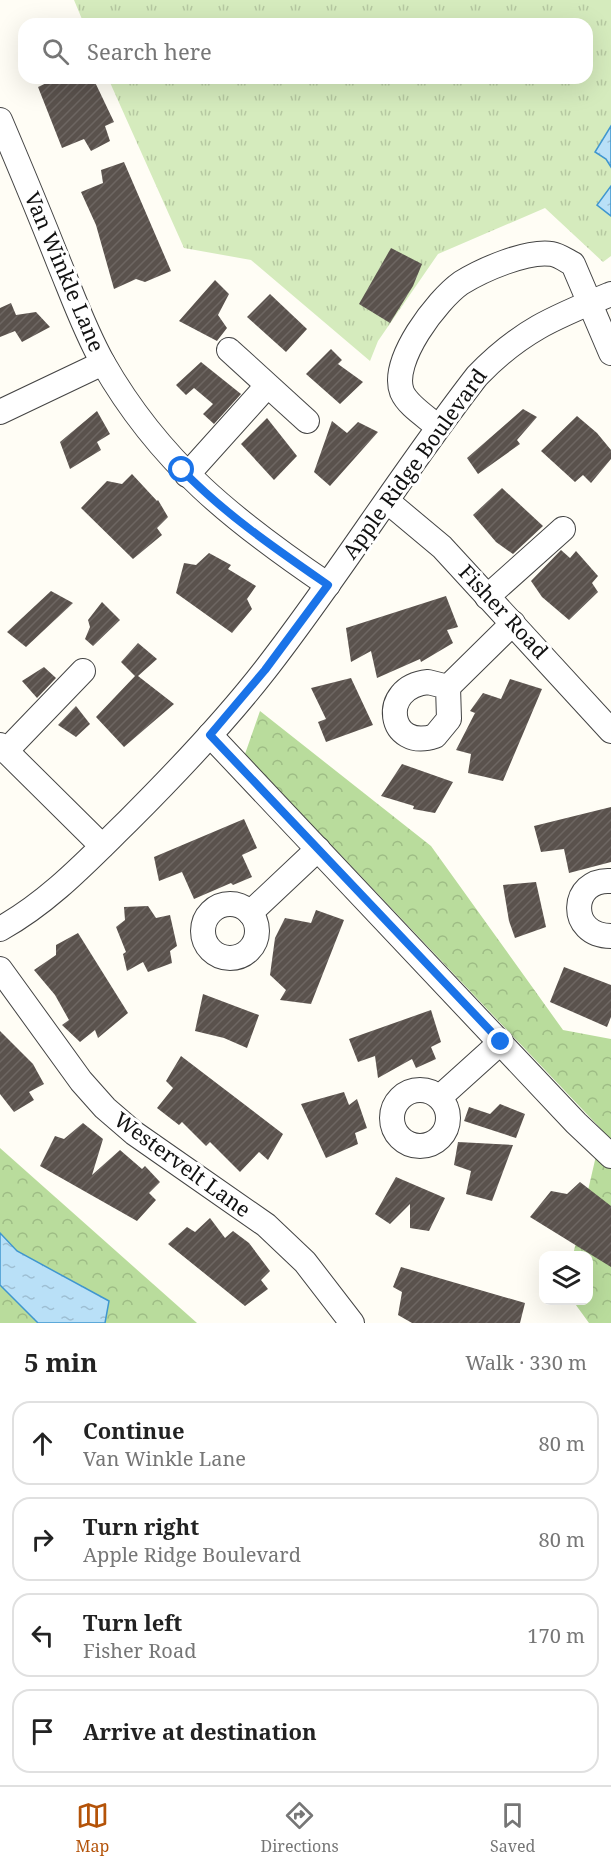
<!DOCTYPE html>
<html lang="en">
<head>
<meta charset="utf-8">
<style>
	body { margin:0; font-family:"Noto Serif",serif; background:#f2f2f2; color:#222 }
	.controls { position:absolute; right:18px; bottom:18px; display:grid; overflow:hidden; border-radius:12px; box-shadow:0 6px 24px #0002 }
	.controls button { width:54px; height:54px; display:grid; place-items:center; padding:0; border:0; border-bottom:2px solid #e0e0e0; background:#fff; color:#222; font:30px sans-serif }
	.stop { position:absolute; width:18px; height:18px; margin:-14px; border:4px solid #1a73e8; border-radius:50%; background:#fff }
	.stop.end { background:#1a73e8; border-color:#fff; box-shadow:0 2px 6px #0008 }
	.list { margin:0; padding:0; list-style:none }
	h2 { display:flex; justify-content:space-between; align-items:center; height:78px; margin:0; padding:0 24px; font-size:26px }
	h2 small { font-size:20px; font-weight:400; color:#767676 }
	.list li { display:grid; grid-template-columns:39px 1fr auto; gap:18px; align-items:center; box-sizing:border-box; height:84px; margin:0 12px 12px; padding:0 12px; border:2px solid #e0e0e0; border-radius:18px }
	.list b { display:block; font-size:22px; white-space:nowrap }
	.list p { margin:0; font-size:20px; white-space:nowrap; color:#767676 }
	.list em { font-size:20px; font-style:normal; color:#767676 }
	.icon { flex:none; width:33px; height:33px; fill:none; stroke:currentColor; stroke-width:2; stroke-linecap:round; stroke-linejoin:round }
	.map { position:relative; flex:none; width:611px; height:1323px; overflow:hidden }
	.search { position:absolute; background:#fff; box-shadow:0 6px 24px #0002; left:18px; right:18px; top:18px; height:66px; display:flex; align-items:center; gap:15px; box-sizing:border-box; padding:0 21px; border-radius:18px; color:#767676; font-size:22px }
	.sheet { height:462px; background:#fff }
	nav { display:flex; justify-content:space-around; align-items:center; box-sizing:border-box; height:84px; border-top:2px solid #e0e0e0; background:#fff; font-size:16px; color:#767676 }
	nav a { display:grid; justify-items:center; gap:3px }
	nav .on { color:#b45309 }
	.map>svg:first-child { display:block }
</style>
</head>
<body>
<div class="map">
<svg width="611" height="1323" viewBox="0 0 611 1323">
	<defs>
		<pattern id="grass-tufts" width="24" height="20" patternUnits="userSpaceOnUse" patternTransform="scale(1.5)"><rect width="24" height="20" fill="#d5ebbd"/><path d="M3 7l-1-3M5 7V3M7 7l1-3M15 17l-1-3M17 17v-4M19 17l1-3" fill="none" stroke="#b6c8a1"/></pattern>
		<pattern id="forest-crowns" width="20" height="18" patternUnits="userSpaceOnUse" patternTransform="scale(1.5)"><rect width="20" height="18" fill="#b9dc9c"/><path d="M2 6a3 3 0 1 1 6 0M12 15a3 3 0 1 1 6 0" fill="none" stroke="#9ebc85"/></pattern>
		<pattern id="water-ripples" width="26" height="14" patternUnits="userSpaceOnUse" patternTransform="scale(1.5)"><rect width="26" height="14" fill="#b9e0f7"/><path d="M2 4q2-2 4 0t4 0M15 11q2-2 4 0t4 0" fill="none" stroke="#9ebfd3"/></pattern>
		<pattern id="building-hatch" width="6" height="6" patternUnits="userSpaceOnUse" patternTransform="scale(1.5)"><rect width="6" height="6" fill="#5a524d"/><path d="M-1 1l2-2M0 6l6-6M5 7l2-2" fill="none" stroke="#6d6662"/></pattern>
	</defs>
	<rect width="100%" height="100%" fill="#fffdf5"/>
	<path fill="url(#grass-tufts)" d="M 74,0 L 611,0 L 611,256 L 603,262 L 545,208 L 438,254 L 378,341 L 370,361 L 251,260 L 184,248 L 108,78 L 587,78 L 587,24 L 84,24 Z"/>
	<g fill="url(#forest-crowns)">
		<path d="M 260,711 L 431,846 L 563,1030 L 611,1039 L 611,1323 L 589,1323 L 573,1301 L 588,1300 L 588,1256 L 573,1255 L 602,1130 L 245,754 Z"/>
		<path d="M 0,1148 L 197,1323 L 0,1323 Z"/>
	</g>
	<g fill="url(#water-ripples)" stroke="#3f96cf" stroke-width="1.5">
		<path d="M 611,126 L 611,167 L 606,159 L 595,152 Z"/>
		<path d="M 611,186 L 611,216 L 597,205 Z"/>
		<path d="M 0,1233 L 17,1251 L 109,1301 L 105,1323 L 38,1323 L 0,1285 Z"/>
	</g>
	<g fill="url(#building-hatch)">
		<path d="M 57,78 L 93,78 L 114,122 L 105,126 L 110,141 L 91,151 L 84,139 L 62,148 L 38,87 Z"/>
		<path d="M 124,162 L 171,271 L 145,282 L 136,279 L 114,289 L 96,225 L 81,192 L 103,183 L 101,170 Z"/>
		<path d="M 391,248 L 422,264 L 413,286 L 390,323 L 359,304 Z"/>
		<path d="M 215,280 L 229,294 L 218,315 L 227,328 L 217,341 L 179,321 Z"/>
		<path d="M 270,294 L 307,329 L 286,352 L 247,317 Z"/>
		<path d="M 11,303 L 16,315 L 36,312 L 50,327 L 22,342 L 15,331 L 0,337 L 0,308 Z"/>
		<path d="M 331,349 L 342,360 L 338,364 L 363,382 L 340,404 L 306,374 Z"/>
		<path d="M 201,362 L 241,394 L 214,424 L 203,414 L 213,404 L 194,388 L 186,395 L 176,385 Z"/>
		<path d="M 523,409 L 537,417 L 517,440 L 520,444 L 478,474 L 467,458 Z"/>
		<path d="M 97,411 L 110,434 L 97,442 L 101,450 L 70,469 L 60,442 Z"/>
		<path d="M 577,416 L 597,433 L 611,450 L 611,459 L 591,483 L 583,475 L 575,482 L 541,451 Z"/>
		<path d="M 267,418 L 297,456 L 274,480 L 241,444 Z"/>
		<path d="M 332,421 L 347,433 L 358,422 L 378,432 L 330,486 L 314,472 Z"/>
		<path d="M 132,474 L 157,501 L 158,500 L 168,517 L 157,528 L 162,535 L 133,559 L 81,508 L 107,481 L 122,484 Z"/>
		<path d="M 502,488 L 543,526 L 513,554 L 496,542 L 473,515 Z"/>
		<path d="M 561,550 L 570,558 L 576,551 L 598,576 L 592,583 L 598,592 L 569,620 L 542,597 L 531,581 Z"/>
		<path d="M 209,553 L 231,565 L 228,569 L 256,586 L 247,599 L 252,609 L 232,633 L 176,593 L 184,563 L 196,565 Z"/>
		<path d="M 51,591 L 73,603 L 26,647 L 7,632 Z"/>
		<path d="M 446,596 L 458,627 L 447,630 L 453,643 L 421,662 L 420,659 L 377,678 L 371,651 L 351,662 L 346,628 Z"/>
		<path d="M 102,602 L 120,620 L 93,646 L 85,639 L 90,627 L 88,620 Z"/>
		<path d="M 138,643 L 157,659 L 138,676 L 174,704 L 124,747 L 96,717 L 135,676 L 121,662 Z"/>
		<path d="M 44,667 L 56,678 L 37,698 L 22,681 Z"/>
		<path d="M 351,678 L 373,725 L 326,742 L 318,722 L 326,719 L 311,688 Z"/>
		<path d="M 510,679 L 542,689 L 503,781 L 468,773 L 471,754 L 456,750 L 475,713 L 470,711 L 483,693 L 501,699 Z"/>
		<path d="M 76,706 L 90,724 L 76,737 L 58,725 Z"/>
		<path d="M 402,764 L 453,782 L 435,813 L 413,809 L 414,806 L 381,796 Z"/>
		<path d="M 611,807 L 611,862 L 569,873 L 564,849 L 541,852 L 534,826 Z"/>
		<path d="M 244,819 L 257,848 L 242,855 L 252,877 L 233,885 L 231,883 L 194,899 L 182,872 L 159,881 L 154,857 Z"/>
		<path d="M 536,882 L 546,927 L 515,938 L 509,921 L 503,885 Z"/>
		<path d="M 148,906 L 156,918 L 170,915 L 177,946 L 170,951 L 172,963 L 148,972 L 143,962 L 127,971 L 123,954 L 126,952 L 116,927 L 125,920 L 124,907 Z"/>
		<path d="M 316,910 L 344,920 L 311,1004 L 280,1000 L 286,990 L 270,975 L 275,938 L 285,918 L 311,923 Z"/>
		<path d="M 78,933 L 128,1013 L 98,1038 L 95,1030 L 80,1042 L 62,1025 L 69,1020 L 55,995 L 34,970 L 56,955 L 56,945 Z"/>
		<path d="M 564,967 L 611,985 L 611,1017 L 607,1027 L 550,1002 Z"/>
		<path d="M 203,994 L 259,1015 L 247,1048 L 224,1038 L 195,1031 Z"/>
		<path d="M 431,1010 L 441,1042 L 431,1047 L 436,1059 L 416,1068 L 412,1059 L 378,1078 L 375,1056 L 358,1062 L 349,1039 Z"/>
		<path d="M 0,1031 L 33,1064 L 44,1084 L 29,1092 L 34,1100 L 14,1112 L 0,1094 Z"/>
		<path d="M 181,1056 L 283,1134 L 268,1160 L 259,1152 L 240,1172 L 210,1142 L 206,1146 L 182,1122 L 179,1125 L 157,1108 L 173,1088 L 166,1081 Z"/>
		<path d="M 344,1092 L 349,1105 L 357,1099 L 367,1128 L 355,1133 L 358,1144 L 326,1158 L 301,1104 Z"/>
		<path d="M 500,1104 L 525,1114 L 516,1138 L 464,1121 L 469,1107 L 490,1114 Z"/>
		<path d="M 83,1123 L 103,1139 L 92,1175 L 120,1150 L 142,1169 L 145,1166 L 160,1182 L 149,1193 L 156,1200 L 137,1221 L 40,1166 L 55,1136 L 64,1139 Z"/>
		<path d="M 458,1142 L 513,1145 L 492,1201 L 466,1194 L 471,1171 L 454,1165 Z"/>
		<path d="M 396,1177 L 445,1198 L 429,1231 L 410,1228 L 410,1204 L 390,1224 L 375,1214 Z"/>
		<path d="M 580,1182 L 611,1206 L 611,1267 L 530,1217 L 551,1191 L 567,1194 Z"/>
		<path d="M 210,1218 L 225,1238 L 233,1231 L 249,1243 L 270,1271 L 261,1280 L 268,1289 L 245,1306 L 168,1244 L 187,1227 L 195,1232 Z"/>
		<path d="M 401,1267 L 525,1303 L 520,1323 L 412,1323 L 398,1315 L 402,1292 L 393,1287 Z"/>
	</g>
	<g fill="none" stroke-linecap="round" stroke-linejoin="round">
		<defs>
			<g id="minor">
				<path d="M 0,120 C 20,167 40,215 59,263 C 73,297 85,331 103,363 C 160,463 235,522 328,585"/>
				<path d="M 229,350 L 307,421"/>
				<path d="M 0,412 L 103,363"/>
				<path d="M 438,427 C 427,417 408,406 402,392 C 390,361 437,300 461,283 C 482,270 527,250 552,254 C 559,255 567,261 573,264 L 611,353"/>
				<path d="M 187,475 L 267,386"/>
				<path d="M 387,501 L 442,547 L 611,731"/>
				<path d="M 487,597 L 563,529"/>
				<path d="M 428,682 L 448,687 L 449,719 L 435,736 C 388,752 378,687 428,682 Z"/>
				<path d="M 448,687 L 513,623"/>
				<path d="M 210,735 L 576,1123 L 611,1156"/>
				<path d="M 0,745 L 102,846"/>
				<path d="M 6,751 L 83,671"/>
				<path d="M 611,881 C 570,878 567,936 611,936"/>
				<circle cx="230" cy="931" r="27"/>
				<path d="M 250,913 L 318,849"/>
				<path d="M 0,929 C 50,901 87,861 128,821 C 176,773 223,724 265,670 C 339,575 403,471 477,376 C 520,331 555,317 611,294"/>
				<path d="M 0,969 L 81,1081 L 105,1108 L 134,1133 L 266,1225 L 305,1262 L 352,1323"/>
				<circle cx="420" cy="1118" r="28"/>
				<path d="M 440,1097 L 501,1042"/>
			</g>
		</defs>
		<use href="#minor" stroke="#444" stroke-width="26"/>
		<use href="#minor" stroke="#fff" stroke-width="24"/>
	</g>
	<g fill="none" stroke-linecap="round" stroke-linejoin="round">
		<path stroke="#1a73e8" stroke-width="8" d="M 182,470 C 226,515 276,549 328,585 L 265,670 L 210,735 L 501,1042"/>
	</g>
	<g text-anchor="middle" stroke-width="6" stroke-linejoin="round" paint-order="stroke">
		<g font-size="21" fill="#111" stroke="#fff">
			<text transform="translate(64 272) rotate(67)" y="7">Van Winkle Lane</text>
			<text transform="translate(415 464) rotate(-54)" y="7">Apple Ridge Boulevard</text>
			<text transform="translate(503 612) rotate(47)" y="7">Fisher Road</text>
			<text transform="translate(182 1165) rotate(36)" y="7">Westervelt Lane</text>
		</g>
	</g>
</svg>
<div class="controls">
<button><svg class="icon" aria-label="layers" viewBox="0 0 24 24"><path d="M12 4l9 5-9 5-9-5zM3 14l9 5 9-5"/></svg></button>
</div>
<div class="stop" style="left:182px;top:470px"></div>
<div class="stop end" style="left:501px;top:1042px"></div>
<div class="search"><svg class="icon" aria-label="search" viewBox="0 0 24 24"><circle cx="10" cy="10" r="6"/><path d="M15 15l6 6"/></svg>Search here</div>
</div>
<section class="sheet">
<h2>5 min<small>Walk · 330 m</small></h2>
<ul class="list">
<li><svg class="icon" aria-label="ahead" viewBox="0 0 24 24"><path d="M12 20V5M6 11l6-6 6 6"/></svg><div><b>Continue</b><p>Van Winkle Lane</p></div><em>80 m</em></li>
<li><svg class="icon" aria-label="right" viewBox="0 0 24 24"><path d="M7 20v-9h11M14 6l5 5-5 5"/></svg><div><b>Turn right</b><p>Apple Ridge Boulevard</p></div><em>80 m</em></li>
<li><svg class="icon" aria-label="left" viewBox="0 0 24 24"><path d="M17 20v-9H6M10 6l-5 5 5 5"/></svg><div><b>Turn left</b><p>Fisher Road</p></div><em>170 m</em></li>
<li><svg class="icon" aria-label="arrive" viewBox="0 0 24 24"><path d="M6 21V4h12l-3 4 3 4H6"/></svg><div><b>Arrive at destination</b></div></li>
</ul>
</section>
<nav>
<a class="on"><svg class="icon" aria-label="map" viewBox="0 0 24 24"><path d="M3 6l6-2 6 2 6-2v14l-6 2-6-2-6 2zM9 4v14M15 6v14"/></svg>Map</a>
<a><svg class="icon" aria-label="directions" viewBox="0 0 24 24"><path d="M12 3l9 9-9 9-9-9zM9 14v-3h6M13 9l2 2-2 2"/></svg>Directions</a>
<a><svg class="icon" aria-label="saved" viewBox="0 0 24 24"><path d="M7 4h10v16l-5-4-5 4z"/></svg>Saved</a>
</nav>
</body>
</html>
